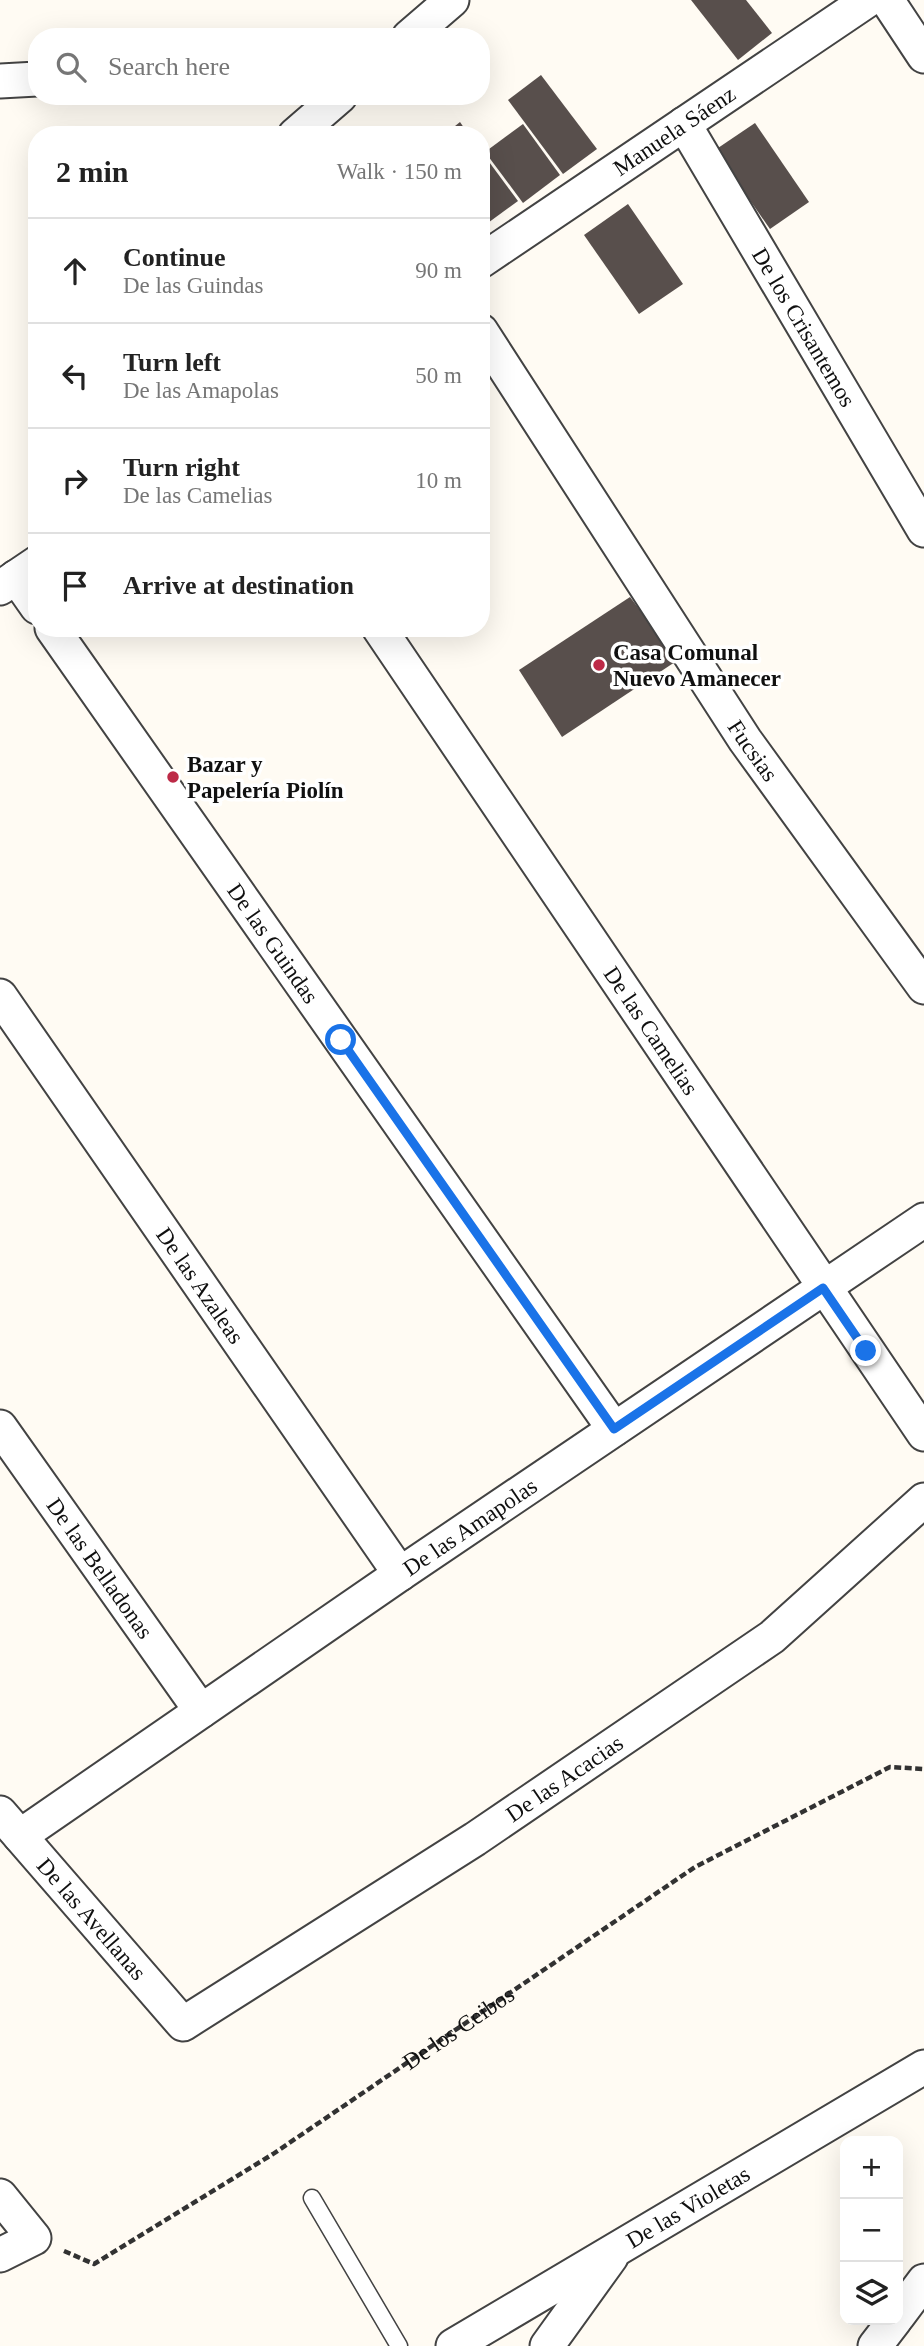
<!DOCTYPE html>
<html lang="en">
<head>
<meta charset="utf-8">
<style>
	body { margin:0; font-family:"Times New Roman",serif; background:#f6f6f6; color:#222 }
	.controls { position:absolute; right:21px; bottom:21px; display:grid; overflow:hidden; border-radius:14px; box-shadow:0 7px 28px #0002 }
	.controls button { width:63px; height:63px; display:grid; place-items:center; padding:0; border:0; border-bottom:2px solid #e0e0e0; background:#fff; color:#222; font:35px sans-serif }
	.stop { position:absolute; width:21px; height:21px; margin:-16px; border:5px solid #1a73e8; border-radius:50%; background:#fff }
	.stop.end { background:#1a73e8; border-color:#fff; box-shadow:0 2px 7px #0008 }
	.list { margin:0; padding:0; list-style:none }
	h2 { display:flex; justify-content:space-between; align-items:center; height:91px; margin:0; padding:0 28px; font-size:30px }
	h2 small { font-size:23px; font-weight:400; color:#767676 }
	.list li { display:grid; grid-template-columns:46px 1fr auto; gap:21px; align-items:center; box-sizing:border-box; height:105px; padding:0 28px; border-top:2px solid #e0e0e0 }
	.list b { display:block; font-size:26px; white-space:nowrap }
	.list p { margin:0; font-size:23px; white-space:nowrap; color:#767676 }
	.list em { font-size:23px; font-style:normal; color:#767676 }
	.icon { flex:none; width:38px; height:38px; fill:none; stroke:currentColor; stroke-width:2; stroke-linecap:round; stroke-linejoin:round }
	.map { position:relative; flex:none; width:924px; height:2346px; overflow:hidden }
	.search { position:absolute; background:#fff; box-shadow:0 7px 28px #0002; left:28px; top:28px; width:462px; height:77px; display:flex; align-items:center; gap:18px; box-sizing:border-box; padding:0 24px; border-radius:28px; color:#767676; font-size:26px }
	.panel { position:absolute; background:#fff; box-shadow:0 7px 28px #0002; left:28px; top:126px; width:462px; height:511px; border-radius:28px }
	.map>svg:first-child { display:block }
</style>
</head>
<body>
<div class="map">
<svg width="924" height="2346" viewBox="0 0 924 2346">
	<rect width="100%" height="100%" fill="#fffbf3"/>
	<g fill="#584f4c">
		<path d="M 691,0 L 746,0 L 772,33 L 738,60 Z"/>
		<path d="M 541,75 L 597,149 L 563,174 L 508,100 Z"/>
		<path d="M 460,122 L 469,135 L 444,135 Z"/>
		<path d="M 755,123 L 809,202 L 770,229 L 715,150 Z"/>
		<path d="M 523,124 L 560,175 L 523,203 L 485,152 Z"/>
		<path d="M 481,151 L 518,201 L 481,228 Z"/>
		<path d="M 628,204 L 683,284 L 639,314 L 584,235 Z"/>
		<path d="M 630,597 L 678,660 L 562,737 L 519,670 Z"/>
	</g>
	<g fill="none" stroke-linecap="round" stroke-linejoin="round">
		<defs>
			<path id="service" d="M 312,2198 L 399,2346"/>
			<g id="minor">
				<path d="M 887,0 L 924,56"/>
				<path d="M 409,37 L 452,0"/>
				<path d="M 0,81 L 37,79"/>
				<path id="s2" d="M 684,124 L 924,530"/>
				<path d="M 295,135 L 340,96"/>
				<path id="s3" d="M 481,261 L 868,0"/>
				<path id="s4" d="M 481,331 L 745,740 L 924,987"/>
				<path d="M 16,577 L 37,607"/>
				<path d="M 0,588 L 37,563"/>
				<path id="s5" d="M 52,628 L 614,1429"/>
				<path id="s6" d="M 379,628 L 924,1434"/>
				<path id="s7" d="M 0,996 L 400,1574"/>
				<path id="s8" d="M 0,1427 L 201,1711"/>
				<path id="s9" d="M 0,1813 L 183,2024 L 475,1839 L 772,1637 L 924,1500"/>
				<path id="s10" d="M 20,1836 L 400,1574 L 924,1220"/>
				<path d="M 0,2196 L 34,2238 L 0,2255"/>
				<path d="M 898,2316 L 924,2281"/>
				<path id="s11" d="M 453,2346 L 924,2067"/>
				<path d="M 547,2346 L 611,2257"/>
				<path d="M 875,2346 L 895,2320"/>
			</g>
		</defs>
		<use href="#service" stroke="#434343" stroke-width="19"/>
		<use href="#minor" stroke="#434343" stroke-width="37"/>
		<path stroke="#323232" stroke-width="4.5" stroke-dasharray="7 3.5" stroke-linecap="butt" id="s1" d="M 64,2251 L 94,2264 L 273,2154 L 695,1867 L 890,1767 L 924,1769"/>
		<use href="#service" stroke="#fff" stroke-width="16"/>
		<use href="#minor" stroke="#fff" stroke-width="33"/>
	</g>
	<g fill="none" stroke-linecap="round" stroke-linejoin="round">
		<path stroke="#1a73e8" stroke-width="9" d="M 341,1040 L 614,1429 L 823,1288 L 866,1351"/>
	</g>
	<g fill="#bd2a47" stroke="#fff" stroke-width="2.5">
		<circle cx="599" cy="665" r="7"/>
		<circle cx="173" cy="777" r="7"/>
	</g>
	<g text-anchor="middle" stroke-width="7" stroke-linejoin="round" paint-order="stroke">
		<g font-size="23" fill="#101010" stroke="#fff">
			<text dy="8" stroke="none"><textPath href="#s3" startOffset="233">Manuela Sáenz</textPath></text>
			<text dy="8" stroke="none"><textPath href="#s2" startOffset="236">De los Crisantemos</textPath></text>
			<text dy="8" stroke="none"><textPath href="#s4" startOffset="500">Fucsias</textPath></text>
			<text dy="8" stroke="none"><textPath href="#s5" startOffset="385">De las Guindas</textPath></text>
			<text dy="8" stroke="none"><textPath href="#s6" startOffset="486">De las Camelias</textPath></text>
			<text dy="8" stroke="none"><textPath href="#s7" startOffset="352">De las Azaleas</textPath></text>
			<text dy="8" stroke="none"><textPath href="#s10" startOffset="546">De las Amapolas</textPath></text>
			<text dy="8" stroke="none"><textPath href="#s8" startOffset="173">De las Belladonas</textPath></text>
			<text dy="8" stroke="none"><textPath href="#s9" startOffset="733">De las Acacias</textPath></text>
			<text dy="8" stroke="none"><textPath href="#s9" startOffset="140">De las Avellanas</textPath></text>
			<text dy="8" stroke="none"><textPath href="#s1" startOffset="467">De los Ceibos</textPath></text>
			<text dy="8" stroke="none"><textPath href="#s11" startOffset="273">De las Violetas</textPath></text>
		</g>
		<g font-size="23" font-weight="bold" fill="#101010" stroke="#fff" text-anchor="start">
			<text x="613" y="660">Casa Comunal<tspan x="613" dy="26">Nuevo Amanecer</tspan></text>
			<text x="187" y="772">Bazar y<tspan x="187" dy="26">Papelería Piolín</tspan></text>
		</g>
	</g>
</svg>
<div class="controls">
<button>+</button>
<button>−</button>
<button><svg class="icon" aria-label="layers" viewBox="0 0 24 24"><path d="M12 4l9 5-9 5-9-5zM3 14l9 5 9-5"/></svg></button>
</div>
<div class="stop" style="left:341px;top:1040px"></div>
<div class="stop end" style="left:866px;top:1351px"></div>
<div class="search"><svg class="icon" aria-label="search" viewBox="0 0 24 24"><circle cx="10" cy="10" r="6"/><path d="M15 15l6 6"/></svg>Search here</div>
<section class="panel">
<h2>2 min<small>Walk · 150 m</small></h2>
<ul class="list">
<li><svg class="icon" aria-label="ahead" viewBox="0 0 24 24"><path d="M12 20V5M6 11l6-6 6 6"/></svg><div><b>Continue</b><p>De las Guindas</p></div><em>90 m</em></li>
<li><svg class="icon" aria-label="left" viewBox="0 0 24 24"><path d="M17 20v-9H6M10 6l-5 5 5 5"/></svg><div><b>Turn left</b><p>De las Amapolas</p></div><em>50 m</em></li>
<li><svg class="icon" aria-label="right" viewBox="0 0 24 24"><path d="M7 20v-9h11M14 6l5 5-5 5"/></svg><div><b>Turn right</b><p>De las Camelias</p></div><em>10 m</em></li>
<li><svg class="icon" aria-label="arrive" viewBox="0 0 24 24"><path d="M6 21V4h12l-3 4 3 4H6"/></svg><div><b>Arrive at destination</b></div></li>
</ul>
</section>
</div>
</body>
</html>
